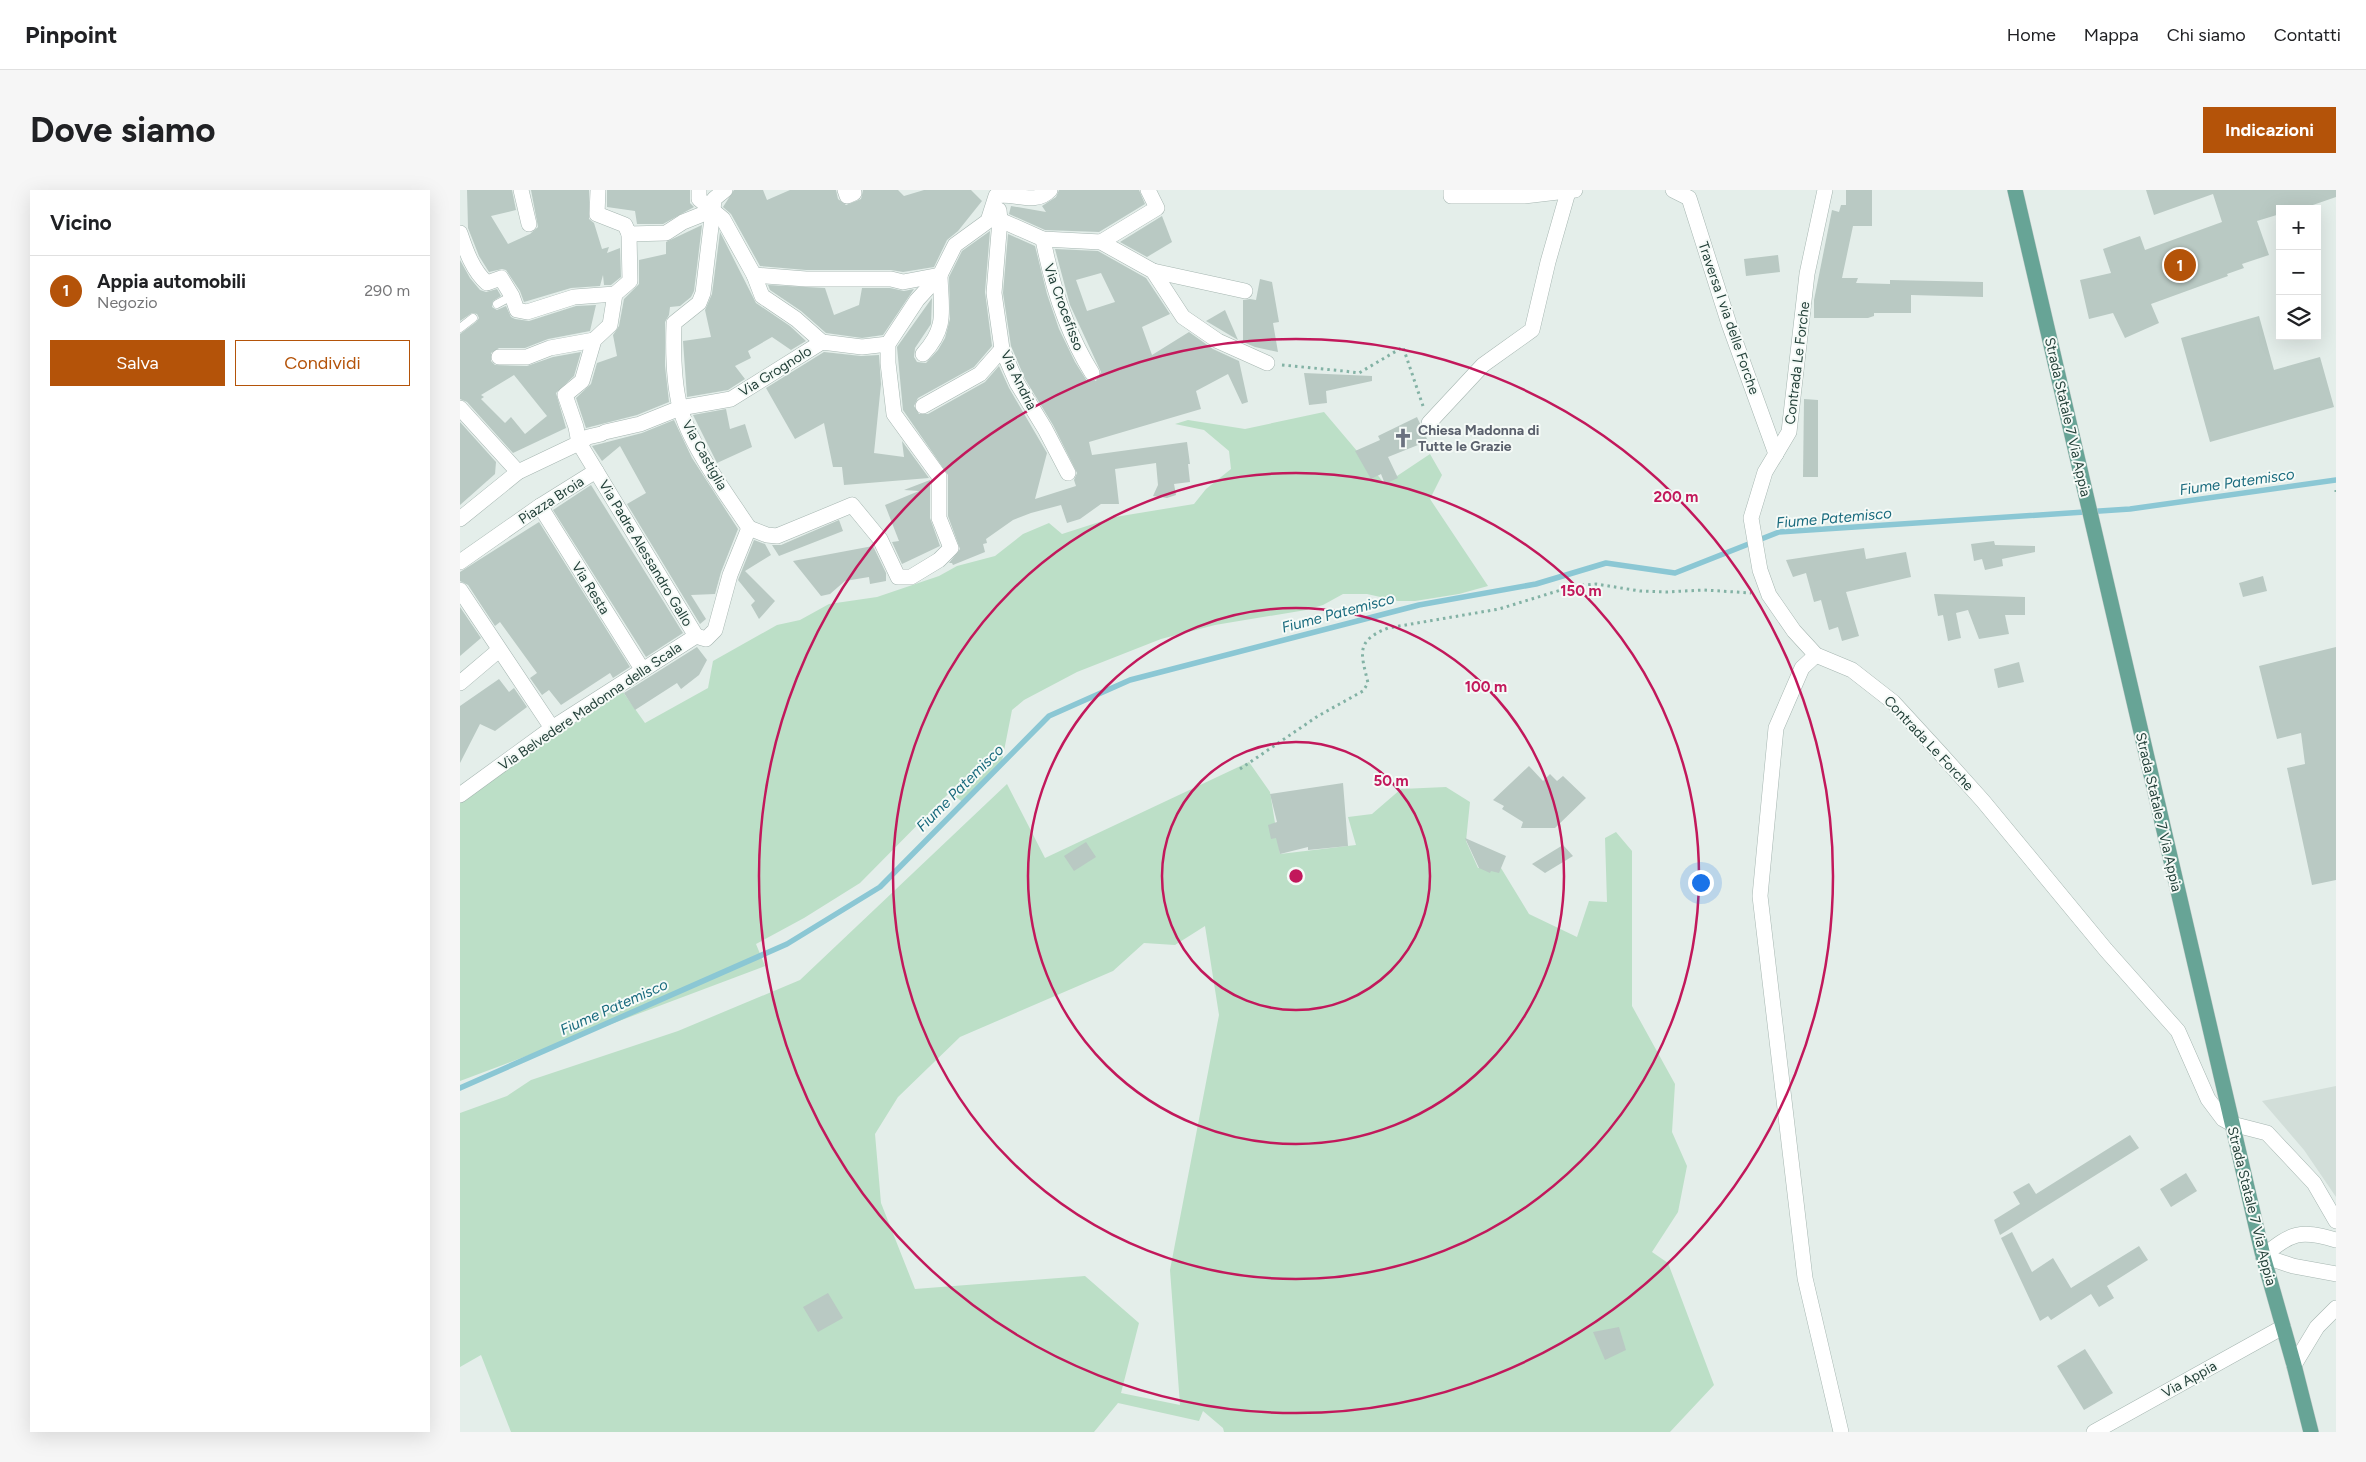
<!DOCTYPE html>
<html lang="it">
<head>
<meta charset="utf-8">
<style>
	body { margin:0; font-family:Figtree,sans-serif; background:#f6f6f6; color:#202124 }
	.controls { position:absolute; right:15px; top:15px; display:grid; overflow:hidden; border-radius:0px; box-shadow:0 5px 20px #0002 }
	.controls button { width:45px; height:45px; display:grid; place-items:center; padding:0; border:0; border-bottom:1px solid #e0e0e0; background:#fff; color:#202124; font:25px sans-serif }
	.you { position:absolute; left:1240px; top:692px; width:18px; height:18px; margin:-12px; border:4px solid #fff; border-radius:50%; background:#1a73e8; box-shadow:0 0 0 8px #1a73e833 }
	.badge { display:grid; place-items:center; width:32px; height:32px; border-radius:50%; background:#b45309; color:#fff; font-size:16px; font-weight:700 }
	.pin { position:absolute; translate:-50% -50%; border:2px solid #fff; box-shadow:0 1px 5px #0006 }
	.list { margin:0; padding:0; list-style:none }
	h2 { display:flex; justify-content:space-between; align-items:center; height:65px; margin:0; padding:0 20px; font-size:21px }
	h2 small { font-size:16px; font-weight:400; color:#757577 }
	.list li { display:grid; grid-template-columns:32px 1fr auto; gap:15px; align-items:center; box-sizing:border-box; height:70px; padding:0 20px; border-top:1px solid #e0e0e0 }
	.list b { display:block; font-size:19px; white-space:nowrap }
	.list p { margin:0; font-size:16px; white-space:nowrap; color:#757577 }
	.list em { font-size:16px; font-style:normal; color:#757577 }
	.actions { display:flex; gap:10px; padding:15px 20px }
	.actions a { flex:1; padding:11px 0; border:1px solid #b45309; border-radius:0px; text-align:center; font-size:18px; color:#b45309 }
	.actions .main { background:#b45309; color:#fff }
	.icon { flex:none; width:28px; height:28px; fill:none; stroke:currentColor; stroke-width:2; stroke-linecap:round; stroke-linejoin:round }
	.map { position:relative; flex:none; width:1876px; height:1242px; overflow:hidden; border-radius:0px }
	header { display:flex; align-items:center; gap:30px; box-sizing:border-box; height:70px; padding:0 25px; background:#fff; border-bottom:1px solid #e0e0e0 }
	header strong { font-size:24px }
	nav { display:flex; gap:28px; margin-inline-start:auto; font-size:18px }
	.intro { display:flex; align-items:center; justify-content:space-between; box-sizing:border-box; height:120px; padding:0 30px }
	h1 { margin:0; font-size:35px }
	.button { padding:12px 22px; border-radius:0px; background:#b45309; color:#fff; font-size:18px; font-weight:700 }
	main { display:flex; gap:30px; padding:0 30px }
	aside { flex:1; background:#fff; border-radius:0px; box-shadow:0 5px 20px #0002 }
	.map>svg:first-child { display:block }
</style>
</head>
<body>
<header>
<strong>Pinpoint</strong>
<nav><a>Home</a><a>Mappa</a><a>Chi siamo</a><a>Contatti</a></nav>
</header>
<div class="intro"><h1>Dove siamo</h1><a class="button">Indicazioni</a></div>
<main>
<aside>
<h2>Vicino<small></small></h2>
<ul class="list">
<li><span class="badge">1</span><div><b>Appia automobili</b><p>Negozio</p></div><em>290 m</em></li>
</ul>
<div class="actions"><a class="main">Salva</a><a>Condividi</a></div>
</aside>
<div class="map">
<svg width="1876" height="1242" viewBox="0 0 1876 1242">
	<rect width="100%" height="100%" fill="#e4eeea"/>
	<path fill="#d2ded9" d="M 1876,896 L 1876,1007 L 1844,960 L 1802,911 Z"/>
	<g fill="#bcdfc7" fill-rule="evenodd">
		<path d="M 864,222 L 925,294 L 970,264 L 982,285 L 970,309 L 1028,396 L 999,404 L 955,411 L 938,411 L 907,404 L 883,404 L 863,415 L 846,420 L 755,435 L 701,449 L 617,482 L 564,510 L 552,520 L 542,571 L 505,614 L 490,602 L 400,693 L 344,728 L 296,754 L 305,776 L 0,891 L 0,608 L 163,502 L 185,533 L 248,498 L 253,471 L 317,435 L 340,430 L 369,414 L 417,407 L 479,386 L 497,376 L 535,366 L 563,344 L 589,333 L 602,344 L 655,327 L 734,314 L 746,299 L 771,279 L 769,261 L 744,240 L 715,234 L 728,230 L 785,239 Z"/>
		<path d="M 789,572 L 810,602 L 820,664 L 896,655 L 888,627 L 912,624 L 941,599 L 986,597 L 1010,612 L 1006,651 L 1018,678 L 1041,678 L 1069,724 L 1117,747 L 1129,711 L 1147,712 L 1145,648 L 1156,642 L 1172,661 L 1172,816 L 1215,894 L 1212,942 L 1227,976 L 1218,1022 L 1192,1062 L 1208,1073 L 1254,1195 L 1210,1242 L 764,1242 L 763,1238 L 743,1221 L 739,1231 L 658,1213 L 634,1242 L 51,1242 L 21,1165 L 0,1177 L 0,923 L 47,906 L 71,890 L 218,841 L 340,790 L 547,594 L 585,668 ZM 745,736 L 759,825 L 710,1080 L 720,1215 L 661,1203 L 679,1133 L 625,1086 L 455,1099 L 421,1013 L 415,944 L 438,907 L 500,847 L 653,781 L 684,753 L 715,755 Z"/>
	</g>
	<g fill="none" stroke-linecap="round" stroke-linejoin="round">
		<path stroke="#8bc7d4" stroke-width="5.5" d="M 0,898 L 327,754 L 420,697 L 589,526 L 670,490 L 959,415 L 1076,394 L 1146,373 L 1215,383 L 1319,342 L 1670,319 L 1876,290"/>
	</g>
	<g fill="#b9c9c3" fill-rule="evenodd">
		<path d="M 7,0 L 52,0 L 56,20 L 31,26 L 48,54 L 70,44 L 78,37 L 71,0 L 129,0 L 129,29 L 134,33 L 142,59 L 149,57 L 147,63 L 160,58 L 161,87 L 151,95 L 144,95 L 143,85 L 140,96 L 111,98 L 64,112 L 60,101 L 46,80 L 42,79 L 29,82 L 19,66 L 8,38 Z"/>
		<path d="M 147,0 L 230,0 L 230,13 L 234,17 L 203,34 L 177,34 L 175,21 L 147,17 Z"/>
		<path d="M 274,0 L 303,0 L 307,10 L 330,0 L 376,0 L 378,9 L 386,15 L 401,9 L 403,0 L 438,0 L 444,6 L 464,0 L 511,0 L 522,11 L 498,41 L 487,50 L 474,77 L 443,82 L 431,80 L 346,80 L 300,76 L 271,24 L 263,17 Z"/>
		<path d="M 599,0 L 679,0 L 685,14 L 639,42 L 585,40 L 549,24 L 551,16 L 586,22 L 582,16 L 596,7 Z"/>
		<path d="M 1386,0 L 1412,0 L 1412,36 L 1393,36 L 1382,88 L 1398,88 L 1396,93 L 1430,94 L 1430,90 L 1523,92 L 1523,107 L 1451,105 L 1451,123 L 1414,123 L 1414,126 L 1408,128 L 1354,128 L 1354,110 L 1372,20 L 1379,22 L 1381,15 L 1386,15 Z"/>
		<path d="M 1686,0 L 1876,0 L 1876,7 L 1850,16 L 1851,19 L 1820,19 L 1820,24 L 1797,31 L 1809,65 L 1782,74 L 1784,78 L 1767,84 L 1768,86 L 1691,114 L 1699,133 L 1665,148 L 1653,123 L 1629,129 L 1620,90 L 1651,83 L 1643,59 L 1680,46 L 1685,60 L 1762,32 L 1753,4 L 1694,25 Z"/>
		<path d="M 702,26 L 712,52 L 687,67 L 660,52 Z"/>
		<path d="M 242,35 L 234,101 L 231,107 L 220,116 L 210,117 L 209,125 L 205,132 L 205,176 L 209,212 L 177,225 L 126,238 L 116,208 L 131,194 L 137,173 L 157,166 L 153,145 L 159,136 L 164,109 L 179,94 L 179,70 L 206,64 L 206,52 Z"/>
		<path d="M 530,41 L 525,102 L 532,156 L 514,177 L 458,208 L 454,216 L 459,224 L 468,224 L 525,192 L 539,176 L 549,198 L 587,263 L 575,309 L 616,296 L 614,290 L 617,283 L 593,235 L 565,189 L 551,156 L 543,103 L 548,44 L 575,56 L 587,104 L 599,139 L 615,172 L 627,191 L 636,191 L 641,182 L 610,115 L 595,59 L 638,61 L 686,88 L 710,124 L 682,137 L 692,165 L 729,142 L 753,159 L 779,171 L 788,212 L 782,214 L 768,184 L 736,201 L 741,219 L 629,252 L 632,265 L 727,252 L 730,274 L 728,274 L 730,292 L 714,294 L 716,305 L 707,308 L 693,306 L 698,295 L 696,273 L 655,279 L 659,314 L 641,314 L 620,329 L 607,333 L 601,315 L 571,323 L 553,330 L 526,349 L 527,353 L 523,354 L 525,362 L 493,375 L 492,373 L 489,373 L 500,359 L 488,326 L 488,285 L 443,220 L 437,157 L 472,108 L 471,134 L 455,158 L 454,167 L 457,172 L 466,173 L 478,160 L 485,148 L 490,129 L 489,87 L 502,61 ZM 641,83 L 655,112 L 627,121 L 616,90 Z"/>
		<path d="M 260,42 L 296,113 L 330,136 L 346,151 L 331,160 L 312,147 L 288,161 L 291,168 L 275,176 L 285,189 L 268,200 L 227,207 L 223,151 L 251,147 L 245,120 L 252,104 Z"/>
		<path d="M 1318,65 L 1320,82 L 1286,86 L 1284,69 Z"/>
		<path d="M 0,70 L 10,88 L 20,100 L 26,102 L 37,99 L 41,106 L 33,111 L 32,117 L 37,120 L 46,116 L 51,127 L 55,129 L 69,131 L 116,116 L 136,115 L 130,141 L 88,149 L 65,158 L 39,158 L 31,163 L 31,171 L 35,175 L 67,176 L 93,167 L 121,162 L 114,186 L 96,203 L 106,238 L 53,263 L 7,212 L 0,209 L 0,144 L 16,132 L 19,128 L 17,124 L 12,123 L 0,131 ZM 54,185 L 87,226 L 65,244 L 51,227 L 45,233 L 21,209 L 24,207 L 21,205 Z"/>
		<path d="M 800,89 L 812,92 L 819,132 L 813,133 L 818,162 L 795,157 L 783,152 L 783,110 L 790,109 L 796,110 Z"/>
		<path d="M 308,95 L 365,98 L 374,125 L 399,115 L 402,98 L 430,98 L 444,101 L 454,99 L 423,145 L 402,148 L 366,143 L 341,121 L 310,100 Z"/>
		<path d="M 765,120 L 778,150 L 746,131 Z"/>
		<path d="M 1799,126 L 1814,180 L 1860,167 L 1874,217 L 1750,252 L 1721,148 Z"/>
		<path d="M 364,162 L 401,166 L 419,165 L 421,194 L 414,263 L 444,267 L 442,251 L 469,288 L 384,295 L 382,277 L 373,277 L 364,233 L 335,249 L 306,198 Z"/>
		<path d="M 844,183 L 912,186 L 912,191 L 866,201 L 867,213 L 849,215 Z"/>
		<path d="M 1344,209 L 1358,210 L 1358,287 L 1343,287 Z"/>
		<path d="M 266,219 L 270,239 L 285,234 L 292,257 L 257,273 L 233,225 Z"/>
		<path d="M 957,227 L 968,251 L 928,267 L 938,288 L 925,294 L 921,284 L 911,289 L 895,261 L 920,250 L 918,246 Z"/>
		<path d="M 214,230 L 232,268 L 278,339 L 261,382 L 255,404 L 231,405 L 246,429 L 240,434 L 167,314 L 186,303 L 160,256 L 142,271 L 132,256 L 182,243 Z"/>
		<path d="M 0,232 L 36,272 L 35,284 L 0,315 Z"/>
		<path d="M 470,290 L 470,328 L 480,356 L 442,374 L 432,352 L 439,351 L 425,315 L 459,301 L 444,300 Z"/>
		<path d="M 131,295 L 223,443 L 186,467 L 93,320 Z"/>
		<path d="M 379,330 L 383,341 L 319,366 L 312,355 L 321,355 Z"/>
		<path d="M 79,332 L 170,477 L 153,488 L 150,483 L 101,515 L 89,500 L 82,505 L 70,488 L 77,483 L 40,432 L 35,436 L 8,395 L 0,391 L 0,382 Z"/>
		<path d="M 294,350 L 305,354 L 311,365 L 285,381 L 315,411 L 299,429 L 291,415 L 295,411 L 278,390 Z"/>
		<path d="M 1534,351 L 1535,355 L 1575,356 L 1575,362 L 1542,369 L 1543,376 L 1525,380 L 1522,369 L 1514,371 L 1511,354 Z"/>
		<path d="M 413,356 L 426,383 L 426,391 L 410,394 L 409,387 L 385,391 L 370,404 L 361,406 L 333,371 Z"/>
		<path d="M 1404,358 L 1406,369 L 1446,362 L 1451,387 L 1386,402 L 1399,446 L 1382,451 L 1378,437 L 1369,440 L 1361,410 L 1354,412 L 1346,383 L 1333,387 L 1326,370 Z"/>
		<path d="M 1803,386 L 1807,401 L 1783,407 L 1779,393 Z"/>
		<path d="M 1474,404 L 1565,407 L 1565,425 L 1545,425 L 1549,444 L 1519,449 L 1508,420 L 1496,423 L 1501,448 L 1488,451 L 1483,425 L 1478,426 Z"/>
		<path d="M 0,417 L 21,448 L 0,466 Z"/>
		<path d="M 237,457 L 247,470 L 239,485 L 221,499 L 217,493 L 175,520 L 164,503 Z"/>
		<path d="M 1876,457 L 1876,690 L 1852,695 L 1827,578 L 1845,574 L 1841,543 L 1817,549 L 1799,476 Z"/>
		<path d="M 1559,472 L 1564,492 L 1538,498 L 1534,479 Z"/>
		<path d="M 39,489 L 49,502 L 54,498 L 67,517 L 35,541 L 20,534 L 0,573 L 0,516 Z"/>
		<path d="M 1069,576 L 1083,591 L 1090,584 L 1097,591 L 1103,586 L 1126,608 L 1095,638 L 1061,638 L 1063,632 L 1042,619 L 1044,616 L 1033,610 Z"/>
		<path d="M 883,593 L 888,656 L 848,660 L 848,657 L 820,664 L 816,648 L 811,649 L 808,635 L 817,632 L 810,604 Z"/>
		<path d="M 1005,648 L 1046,666 L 1039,683 L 1031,681 L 1030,683 L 1019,678 Z"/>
		<path d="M 626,652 L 636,667 L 614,681 L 604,666 Z"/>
		<path d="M 1103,655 L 1113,666 L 1085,683 L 1072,674 Z"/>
		<path d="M 1670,945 L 1679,958 L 1540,1045 L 1534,1030 L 1560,1014 L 1553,1002 L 1569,993 L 1576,1004 Z"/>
		<path d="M 1726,983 L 1737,1001 L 1711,1017 L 1700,999 Z"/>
		<path d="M 1552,1042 L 1572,1082 L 1593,1068 L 1611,1098 L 1679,1056 L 1688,1070 L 1647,1096 L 1654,1108 L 1639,1117 L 1631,1104 L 1591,1130 L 1588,1126 L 1580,1131 L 1541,1048 Z"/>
		<path d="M 368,1103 L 383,1128 L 358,1142 L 343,1117 Z"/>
		<path d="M 1159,1137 L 1166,1160 L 1145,1170 L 1133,1142 Z"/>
		<path d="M 1625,1159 L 1653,1203 L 1624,1220 L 1597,1176 Z"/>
	</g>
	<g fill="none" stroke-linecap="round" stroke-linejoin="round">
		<defs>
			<g id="lane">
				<path d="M 37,114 L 52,106"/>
				<path d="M 0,138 L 13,128"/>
			</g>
			<g id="street">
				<path d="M 61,0 L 69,34"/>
				<path d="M 138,0 L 137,24 L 165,35 L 169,44 L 206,43 L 223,32 L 253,20 L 254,9 L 265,0"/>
				<path d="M 239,0 L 239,9 L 263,29 L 294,85 L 302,106 L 336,129 L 362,152"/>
				<path d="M 385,0 L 387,6 L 394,3"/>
				<path d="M 991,0 L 991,6 L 1064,6 L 1115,0"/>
				<path d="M 1213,0 L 1229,8 L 1269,134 L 1316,264"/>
				<path d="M 1365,0 L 1347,84 L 1329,242 L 1305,282 L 1291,328 L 1300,380 L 1309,405 L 1334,441 L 1356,465 L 1392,480 L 1433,512 L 1479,562 L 1523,611 L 1646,760 L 1718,841 L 1748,909 L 1763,929 L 1772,934 L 1807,943 L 1854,993 L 1876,1031"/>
				<path d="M 253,20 L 243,103 L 239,113 L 214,133 C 213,161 213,190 220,217 C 229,254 268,306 289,338"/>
				<path d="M 539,20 L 540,30 L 534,103 L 542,159 L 557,193 L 585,239 L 608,283"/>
				<path d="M 540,30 L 583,49 L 641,52 L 693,81 L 723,127 L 758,151 L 807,173"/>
				<path d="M 0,43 C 6,61 13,81 27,93 L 41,88 L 52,106 L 57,120 L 67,122 L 114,107 L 155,104"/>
				<path d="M 583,49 C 592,96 607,143 632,183"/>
				<path d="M 641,52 L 697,18 L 688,0"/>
				<path d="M 693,81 L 785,101"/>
				<path d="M 294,85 L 346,89 L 431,89 L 443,92 L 480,85 C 481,120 488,137 463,164"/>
				<path d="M 39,167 L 67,167 L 90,158 L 134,150"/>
				<path d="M 463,216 L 520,184 L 542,159"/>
				<path d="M 0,218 L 58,282"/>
				<path d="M 969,233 L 1023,175 L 1072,140 L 1088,72 L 1108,2"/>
				<path d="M 145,242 L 180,234 L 220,218 L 271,209 L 362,152 L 402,157 L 428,154"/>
				<path d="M 141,244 L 128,247 L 119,253 L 116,237 L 105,205 L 122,191 L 134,150 L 150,135 L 155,104 L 170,91 L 169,44"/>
				<path d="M 136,281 L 236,446"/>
				<path d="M 80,316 L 182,479"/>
				<path d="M 0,329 L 58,282 L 119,253 L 136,281 L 80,316 L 0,372"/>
				<path d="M 289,338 L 307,345 L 317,346 L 392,315 L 420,349 L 438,387 L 451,387 L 479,370 L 491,358 L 479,328 L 479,286 L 434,224 L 428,173 L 428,154 L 457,110 L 480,85 L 495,55 L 528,31 L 536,6 C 555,2 575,16 590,0"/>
				<path d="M 0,400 L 92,538"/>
				<path d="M 236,446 L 246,449 L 255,440 L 270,385 L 289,338"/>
				<path d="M 1356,465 L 1342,478 L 1316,538 L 1300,706 L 1345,1088 L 1381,1242"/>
				<path d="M 0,493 L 39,460"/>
				<path d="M 0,605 L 92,538 L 236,446"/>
				<path d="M 1803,1066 C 1832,1043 1839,1039 1876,1050"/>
				<path d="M 1803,1066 L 1833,1076 L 1876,1084"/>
				<path d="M 1834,1175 L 1857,1137 L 1876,1118"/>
				<path d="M 1634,1242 L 1823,1137"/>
			</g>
			<path id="primary" d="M 1555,0 L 1803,1066 L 1834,1175 L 1851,1242"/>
		</defs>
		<use href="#lane" stroke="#a6b6b1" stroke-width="9"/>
		<use href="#street" stroke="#a6b6b1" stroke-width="16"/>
		<use href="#primary" stroke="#c1cac8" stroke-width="16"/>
		<g stroke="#83b2a5" stroke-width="3" stroke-dasharray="2.5 4" stroke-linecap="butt">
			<path d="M 822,175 L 884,181 L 899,183 L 943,157 L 963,216"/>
			<path d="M 1876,300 L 1876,302"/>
			<path d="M 780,579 L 858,526 L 903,501 L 908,493 C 901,463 895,451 928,438 L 1039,419 L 1114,396 L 1136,394 L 1180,401 L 1206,402 L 1244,400 L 1291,403"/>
		</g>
		<use href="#lane" stroke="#fff" stroke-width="8"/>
		<use href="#street" stroke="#fff" stroke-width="15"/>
		<use href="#primary" stroke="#67a496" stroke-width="15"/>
	</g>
	<g fill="none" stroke="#c2185b" stroke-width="2.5">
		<circle cx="836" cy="686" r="134"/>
		<circle cx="836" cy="686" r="268"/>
		<circle cx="836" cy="686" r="403"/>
		<circle cx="836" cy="686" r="537"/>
	</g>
	<defs>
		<symbol id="church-bare" viewBox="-9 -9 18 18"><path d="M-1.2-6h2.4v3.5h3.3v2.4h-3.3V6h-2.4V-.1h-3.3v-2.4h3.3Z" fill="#6b7280" stroke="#f5faf7" stroke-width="2.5" paint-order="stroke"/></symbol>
	</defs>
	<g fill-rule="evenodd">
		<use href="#church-bare" x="929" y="234" width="28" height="28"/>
	</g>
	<g text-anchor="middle" stroke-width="4" stroke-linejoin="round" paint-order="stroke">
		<g font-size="14" fill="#234039" stroke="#f5faf7">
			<text transform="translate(604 117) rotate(70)" y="5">Via Crocefisso</text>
			<text transform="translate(1269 128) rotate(71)" y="5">Traversa I via delle Forche</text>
			<text transform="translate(1337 173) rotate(-83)" y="5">Contrada Le Forche</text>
			<text transform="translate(315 181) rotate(-32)" y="5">Via Grognolo</text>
			<text transform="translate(559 190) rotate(64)" y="5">Via Andria</text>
			<text transform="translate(1608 227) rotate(77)" y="5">Strada Statale 7 Via Appia</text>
			<text transform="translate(245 265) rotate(61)" y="5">Via Castiglia</text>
			<text transform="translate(91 310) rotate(-33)" y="5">Piazza Broia</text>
			<text transform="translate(186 363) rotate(59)" y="5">Via Padre Alessandro Gallo</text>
			<text transform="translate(131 398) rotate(58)" y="5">Via Resta</text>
			<text transform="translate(130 516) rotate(-34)" y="5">Via Belvedere Madonna della Scala</text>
			<text transform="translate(1469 553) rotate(47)" y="5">Contrada Le Forche</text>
			<text transform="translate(1699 622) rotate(77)" y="5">Strada Statale 7 Via Appia</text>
			<text transform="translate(1792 1016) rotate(76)" y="5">Strada Statale 7 Via Appia</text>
			<text transform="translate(1729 1189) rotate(-29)" y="5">Via Appia</text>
		</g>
		<g font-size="14" font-weight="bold" fill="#5b616d" stroke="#f5faf7" text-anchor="start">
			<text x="958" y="245">Chiesa Madonna di<tspan x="958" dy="16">Tutte le Grazie</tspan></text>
		</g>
		<g font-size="15" font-style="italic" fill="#1a6b7e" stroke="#f5faf7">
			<text transform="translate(1777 292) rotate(-8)" y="5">Fiume Patemisco</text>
			<text transform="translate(1374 328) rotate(-5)" y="5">Fiume Patemisco</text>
			<text transform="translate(878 423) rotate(-15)" y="5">Fiume Patemisco</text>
			<text transform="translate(500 598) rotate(-45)" y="5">Fiume Patemisco</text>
			<text transform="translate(154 817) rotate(-24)" y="5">Fiume Patemisco</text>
		</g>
	</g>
	<circle cx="836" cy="686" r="8" fill="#c2185b" stroke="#f5faf7" stroke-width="2.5"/>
	<g font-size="15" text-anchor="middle" font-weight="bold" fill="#c2185b" stroke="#f5faf7" stroke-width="4" stroke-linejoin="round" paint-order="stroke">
		<text x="1216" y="312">200 m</text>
		<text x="1121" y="406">150 m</text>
		<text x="1026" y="502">100 m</text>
		<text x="931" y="596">50 m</text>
	</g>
</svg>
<div class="controls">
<button>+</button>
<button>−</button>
<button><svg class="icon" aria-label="layers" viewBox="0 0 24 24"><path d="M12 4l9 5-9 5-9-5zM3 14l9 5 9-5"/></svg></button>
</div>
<div class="you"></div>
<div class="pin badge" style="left:1720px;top:75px">1</div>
</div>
</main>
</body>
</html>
